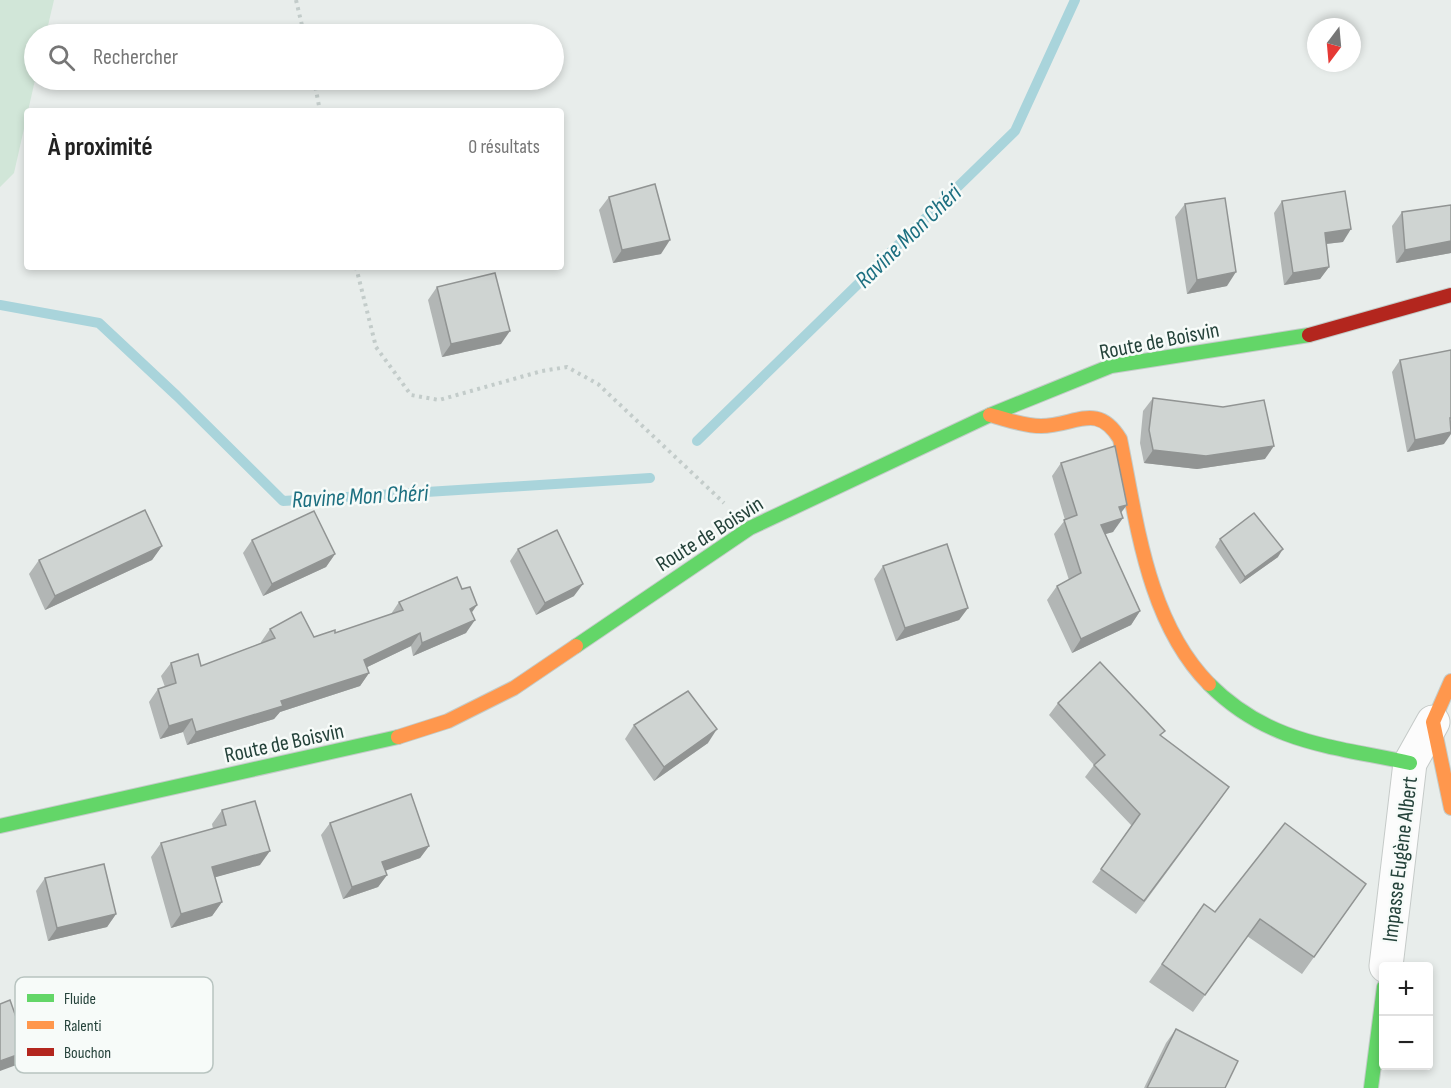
<!DOCTYPE html>
<html lang="fr">
<head>
<meta charset="utf-8">
<style>
	body { margin:0; font-family:"Sofia Sans Condensed",sans-serif; background:#f2f2f2; color:#222 }
	.controls { position:absolute; right:18px; bottom:18px; display:grid; overflow:hidden; border-radius:6px; box-shadow:0 3px 9px #0003 }
	.controls button { width:54px; height:54px; display:grid; place-items:center; padding:0; border:0; border-bottom:2px solid #e0e0e0; background:#fff; color:#222; font:30px sans-serif }
	.compass { position:absolute; left:1307px; top:18px; width:54px; height:54px; border-radius:50%; background:#fff; box-shadow:0 3px 9px #0003; rotate:196deg }
	.list { margin:0; padding:0; list-style:none }
	h2 { display:flex; justify-content:space-between; align-items:center; height:78px; margin:0; padding:0 24px; font-size:26px }
	h2 small { font-size:20px; font-weight:400; color:#767676 }
	.icon { flex:none; width:33px; height:33px; fill:none; stroke:currentColor; stroke-width:2; stroke-linecap:round; stroke-linejoin:round }
	.map { position:relative; flex:none; width:1451px; height:1088px; overflow:hidden }
	.search { position:absolute; background:#fff; box-shadow:0 3px 9px #0003; left:24px; top:24px; width:540px; height:66px; display:flex; align-items:center; gap:15px; box-sizing:border-box; padding:0 21px; border-radius:33px; color:#767676; font-size:22px }
	.panel { position:absolute; background:#fff; box-shadow:0 3px 9px #0003; left:24px; top:108px; width:540px; height:162px; border-radius:6px }
	.map>svg:first-child { display:block }
</style>
</head>
<body>
<div class="map">
<svg width="1451" height="1088" viewBox="0 0 1451 1088">
	<rect width="100%" height="100%" fill="#e8edeb"/>
	<path fill="#d1e6d8" d="M 0,0 L 54,0 L 46,34 L 34,34 L 35,80 L 14,173 L 0,187 Z"/>
	<g fill="none" stroke-linecap="round" stroke-linejoin="round">
		<g stroke="#a9d4db" stroke-width="10">
			<path d="M 0,305 L 99,323 L 177,396 L 283,501 L 650,478"/>
			<path d="M 697,441 L 1015,131 L 1075,0"/>
		</g>
		<defs>
			<path id="street" d="M 1386,966 L 1410,763 L 1433,722"/>
			<g id="fast">
				<path d="M 576,646 L 750,528 L 990,415 L 1111,366 L 1309,335"/>
				<path d="M 1209,684 C 1269,744 1332,746 1410,763"/>
				<path d="M 0,826 L 398,737"/>
				<path d="M 1371,1088 L 1384,987"/>
			</g>
			<g id="slow">
				<path d="M 990,415 C 1006,419 1023,426 1041,426 C 1075,426 1097,401 1120,439 C 1137,522 1147,621 1209,684"/>
				<path d="M 1451,681 L 1433,722 L 1451,808"/>
				<path d="M 398,737 L 448,721 L 514,688 L 576,646"/>
			</g>
			<path id="jam" d="M 1309,335 L 1451,295"/>
		</defs>
		<use href="#street" stroke="#c5cac8" stroke-width="35"/>
		<use href="#fast" stroke="#c3cbc8" stroke-width="16"/>
		<use href="#slow" stroke="#c3cbc8" stroke-width="16"/>
		<use href="#jam" stroke="#c3cbc8" stroke-width="16"/>
		<g stroke="#c3ccca" stroke-width="4" stroke-dasharray="3 4.5" stroke-linecap="butt">
			<path d="M 296,0 L 304,34"/>
			<path d="M 314,80 L 320,111"/>
			<path d="M 356,267 L 376,347 L 411,395 L 439,400 L 542,371 L 567,367 L 598,384 L 724,503"/>
		</g>
		<use href="#street" stroke="#fcfcfc" stroke-width="33"/>
		<use href="#fast" stroke="#63d668" stroke-width="14"/>
		<use href="#slow" stroke="#ff974d" stroke-width="14"/>
		<use href="#jam" stroke="#b3261e" stroke-width="14"/>
	</g>
	<g fill="#b2b6b5">
		<path d="M 609,197 L 661,254 L 613,263 L 599,210 Z"/>
		<path d="M 1282,201 L 1343,242 L 1326,244 L 1329,267 L 1320,279 L 1284,285 L 1274,213 Z"/>
		<path d="M 1185,204 L 1227,286 L 1187,294 L 1175,217 Z"/>
		<path d="M 1451,205 L 1451,253 L 1396,263 L 1392,226 L 1402,212 Z"/>
		<path d="M 437,287 L 501,344 L 442,357 L 428,300 Z"/>
		<path d="M 1400,360 L 1444,444 L 1407,452 L 1392,372 Z"/>
		<path d="M 1153,398 L 1265,459 L 1197,469 L 1144,463 L 1140,443 L 1143,411 Z"/>
		<path d="M 1061,463 L 1121,513 L 1113,532 L 1105,534 L 1140,611 L 1131,625 L 1072,653 L 1047,600 L 1057,586 L 1069,580 L 1054,534 L 1065,520 L 1052,476 Z"/>
		<path d="M 1220,539 L 1278,557 L 1240,584 L 1215,547 Z"/>
		<path d="M 252,540 L 335,554 L 326,567 L 263,596 L 243,553 Z"/>
		<path d="M 162,546 L 152,560 L 45,610 L 29,574 L 39,560 Z"/>
		<path d="M 518,549 L 574,596 L 536,615 L 510,561 Z"/>
		<path d="M 883,566 L 968,608 L 959,620 L 896,641 L 874,579 Z"/>
		<path d="M 399,602 L 472,613 L 466,633 L 413,656 L 411,646 L 367,667 L 369,673 L 360,686 L 280,712 L 274,719 L 187,745 L 183,732 L 160,739 L 149,702 L 158,689 L 165,687 L 161,676 L 171,663 L 201,666 L 261,643 L 261,642 L 270,629 L 314,637 L 335,633 L 391,614 Z"/>
		<path d="M 1058,703 L 1161,736 L 1220,800 L 1136,914 L 1092,882 L 1132,826 L 1085,777 L 1094,765 L 1049,715 Z"/>
		<path d="M 634,725 L 708,743 L 654,781 L 625,739 Z"/>
		<path d="M 222,810 L 260,865 L 215,877 L 222,902 L 212,916 L 171,928 L 151,857 L 161,843 L 213,829 L 212,824 Z"/>
		<path d="M 330,823 L 429,846 L 420,858 L 385,870 L 387,875 L 378,887 L 343,899 L 321,835 Z"/>
		<path d="M 45,878 L 116,914 L 107,927 L 48,941 L 36,891 Z"/>
		<path d="M 1366,884 L 1302,974 L 1247,936 L 1193,1012 L 1149,982 L 1204,904 L 1215,912 Z"/>
		<path d="M 1176,1029 L 1225,1088 L 1144,1088 L 1166,1043 Z"/>
	</g>
	<g fill="#919493">
		<path d="M 1351,229 L 1343,242 L 1316,245 L 1325,233 Z"/>
		<path d="M 670,240 L 661,254 L 613,263 L 622,250 Z"/>
		<path d="M 1451,241 L 1451,253 L 1396,263 L 1405,250 Z"/>
		<path d="M 1329,267 L 1320,279 L 1284,285 L 1293,273 Z"/>
		<path d="M 1236,272 L 1227,286 L 1187,294 L 1197,280 Z"/>
		<path d="M 510,331 L 501,344 L 442,357 L 451,344 Z"/>
		<path d="M 1451,432 L 1451,434 L 1444,444 L 1407,452 L 1415,440 Z"/>
		<path d="M 1274,446 L 1265,459 L 1197,469 L 1144,463 L 1153,450 Z"/>
		<path d="M 1127,505 L 1117,518 L 1119,507 Z"/>
		<path d="M 1123,518 L 1113,532 L 1091,538 L 1101,525 Z"/>
		<path d="M 162,546 L 152,560 L 45,610 L 55,596 Z"/>
		<path d="M 1283,549 L 1278,557 L 1240,584 L 1245,577 Z"/>
		<path d="M 335,554 L 326,567 L 263,596 L 272,584 Z"/>
		<path d="M 583,584 L 574,596 L 536,615 L 545,603 Z"/>
		<path d="M 477,605 L 468,618 L 470,609 Z"/>
		<path d="M 968,608 L 959,620 L 896,641 L 905,628 Z"/>
		<path d="M 1140,611 L 1131,625 L 1072,653 L 1081,639 Z"/>
		<path d="M 475,620 L 466,633 L 413,656 L 422,643 Z"/>
		<path d="M 420,633 L 411,646 L 355,673 L 364,660 Z"/>
		<path d="M 369,673 L 360,686 L 280,712 L 274,719 L 187,745 L 196,732 L 281,701 Z"/>
		<path d="M 192,719 L 183,732 L 160,739 L 169,726 Z"/>
		<path d="M 717,729 L 708,743 L 654,781 L 664,767 Z"/>
		<path d="M 429,846 L 420,858 L 374,875 L 382,862 Z"/>
		<path d="M 270,851 L 260,865 L 202,881 L 212,867 Z"/>
		<path d="M 387,875 L 378,887 L 343,899 L 352,887 Z"/>
		<path d="M 222,902 L 212,916 L 171,928 L 181,914 Z"/>
		<path d="M 116,914 L 107,927 L 48,941 L 57,928 Z"/>
		<path d="M 28,1051 L 19,1064 L 0,1071 L 0,1061 Z"/>
	</g>
	<g fill="#cfd4d2" stroke="#919493" stroke-width="1.5">
		<path d="M 655,184 L 670,240 L 622,250 L 609,197 Z"/>
		<path d="M 1345,191 L 1351,229 L 1325,233 L 1329,267 L 1293,273 L 1282,201 Z"/>
		<path d="M 1225,198 L 1236,272 L 1197,280 L 1185,204 Z"/>
		<path d="M 1451,205 L 1451,241 L 1405,250 L 1402,212 Z"/>
		<path d="M 495,273 L 510,331 L 451,344 L 437,287 Z"/>
		<path d="M 1451,350 L 1451,418 L 1450,418 L 1451,432 L 1415,440 L 1400,360 Z"/>
		<path d="M 1153,398 L 1223,407 L 1264,400 L 1274,446 L 1206,456 L 1153,450 L 1149,430 Z"/>
		<path d="M 1115,446 L 1127,505 L 1119,507 L 1123,518 L 1101,525 L 1140,611 L 1081,639 L 1057,586 L 1081,573 L 1064,520 L 1077,515 L 1061,463 Z"/>
		<path d="M 145,510 L 162,546 L 55,596 L 39,560 Z"/>
		<path d="M 314,511 L 335,554 L 272,584 L 252,540 Z"/>
		<path d="M 1254,513 L 1283,549 L 1245,577 L 1220,539 Z"/>
		<path d="M 557,530 L 583,584 L 545,603 L 518,549 Z"/>
		<path d="M 947,544 L 968,608 L 905,628 L 883,566 Z"/>
		<path d="M 457,577 L 462,589 L 470,587 L 477,605 L 470,609 L 475,620 L 422,643 L 420,633 L 364,660 L 369,673 L 281,701 L 283,706 L 196,732 L 192,719 L 169,726 L 158,689 L 176,683 L 171,663 L 198,654 L 201,666 L 275,638 L 270,629 L 301,612 L 314,637 L 335,630 L 335,633 L 403,610 L 399,602 Z"/>
		<path d="M 1100,662 L 1165,731 L 1160,735 L 1229,787 L 1144,901 L 1101,869 L 1140,814 L 1094,765 L 1105,755 L 1058,703 Z"/>
		<path d="M 688,691 L 717,729 L 664,767 L 634,725 Z"/>
		<path d="M 411,794 L 429,846 L 382,862 L 387,875 L 352,887 L 330,823 Z"/>
		<path d="M 255,801 L 270,851 L 212,867 L 222,902 L 181,914 L 161,843 L 226,825 L 222,810 Z"/>
		<path d="M 1285,823 L 1366,884 L 1314,957 L 1260,919 L 1205,995 L 1162,964 L 1204,904 L 1215,912 Z"/>
		<path d="M 104,864 L 116,914 L 57,928 L 45,878 Z"/>
		<path d="M 10,1000 L 28,1051 L 0,1061 L 0,1004 Z"/>
		<path d="M 1176,1029 L 1238,1061 L 1225,1088 L 1147,1088 Z"/>
	</g>
	<g text-anchor="middle" stroke-width="5" stroke-linejoin="round" paint-order="stroke">
		<g font-size="22" fill="#24423a" stroke="#f7fbf9">
			<text transform="translate(1159 340) rotate(-11)" y="8">Route de Boisvin</text>
			<text transform="translate(709 533) rotate(-32)" y="8">Route de Boisvin</text>
			<text transform="translate(284 742) rotate(-12)" y="8">Route de Boisvin</text>
			<text transform="translate(1399 859) rotate(-83)" y="8">Impasse Eugène Albert</text>
		</g>
		<g font-size="24" font-style="italic" fill="#1c6f80" stroke="#f7fbf9">
			<text transform="translate(908 236) rotate(-44)" y="8">Ravine Mon Chéri</text>
			<text transform="translate(360 496) rotate(-3)" y="8">Ravine Mon Chéri</text>
		</g>
	</g>
	<rect x="15" y="977" width="198" height="96" rx="9" fill="#f7fbf9" stroke="#b8c4c0" stroke-width="1.5"/>
	<rect x="27" y="994" width="27" height="8" fill="#63d668"/>
	<rect x="27" y="1021" width="27" height="8" fill="#ff974d"/>
	<rect x="27" y="1048" width="27" height="8" fill="#b3261e"/>
	<g font-size="16" fill="#24423a">
		<text x="64" y="1004">Fluide</text>
		<text x="64" y="1031">Ralenti</text>
		<text x="64" y="1058">Bouchon</text>
	</g>
</svg>
<div class="controls">
<button>+</button>
<button>−</button>
</div>
<svg class="compass" viewBox="-18 -18 36 36"><path d="M0-13l5 13h-10z" fill="#e53935"/><path d="M0 13l5-13h-10z" fill="#767676"/></svg>
<div class="search"><svg class="icon" aria-label="search" viewBox="0 0 24 24"><circle cx="10" cy="10" r="6"/><path d="M15 15l6 6"/></svg>Rechercher</div>
<section class="panel">
<h2>À proximité<small>0 résultats</small></h2>
<ul class="list">
</ul>
</section>
</div>
</body>
</html>
